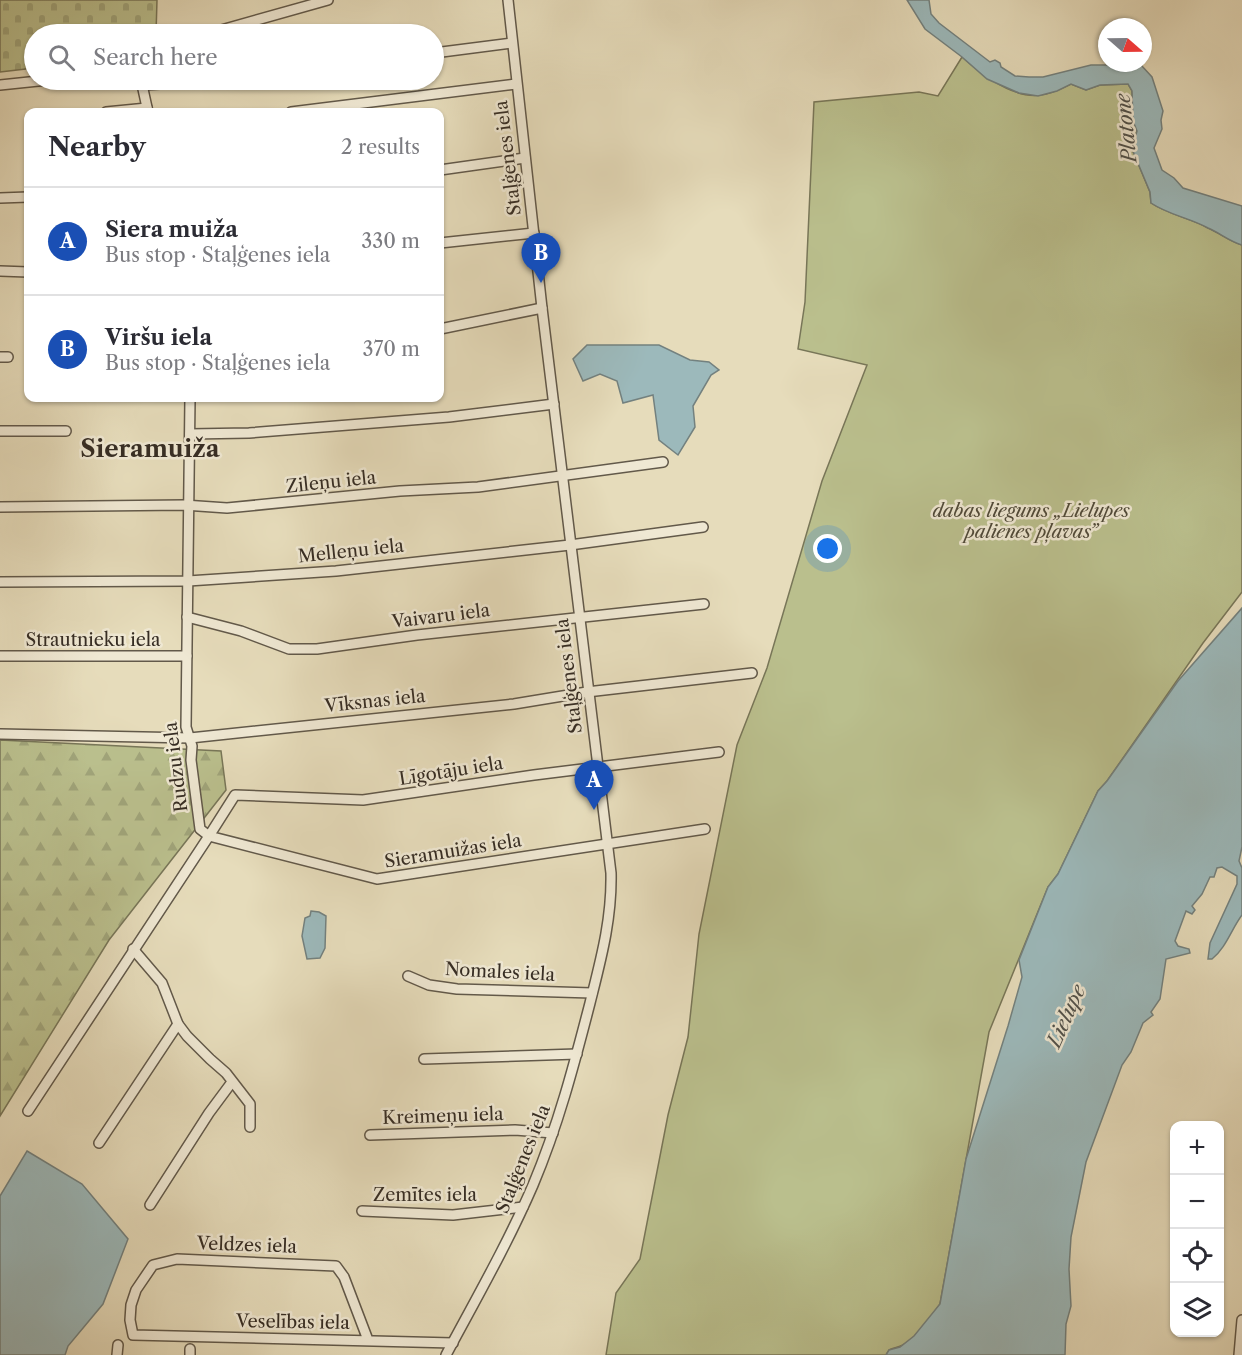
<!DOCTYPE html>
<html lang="en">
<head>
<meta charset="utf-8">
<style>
	body { margin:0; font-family:"Libre Caslon Text",serif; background:#f7f7f7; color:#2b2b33 }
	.controls { position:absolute; right:18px; bottom:18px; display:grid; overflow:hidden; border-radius:12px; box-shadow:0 2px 4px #0004 }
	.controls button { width:54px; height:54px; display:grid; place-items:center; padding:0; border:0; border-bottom:2px solid #e1e1e2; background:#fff; color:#2b2b33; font:30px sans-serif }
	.compass { position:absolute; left:1098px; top:18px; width:54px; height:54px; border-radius:50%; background:#fff; box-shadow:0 2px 4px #0004; rotate:110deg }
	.you { position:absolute; left:828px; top:549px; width:21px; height:21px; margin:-15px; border:4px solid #fff; border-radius:50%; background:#1a73e8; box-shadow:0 0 0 9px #1a73e833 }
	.badge { display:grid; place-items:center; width:39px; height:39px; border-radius:50%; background:#8f2418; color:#fff; font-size:20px; font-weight:700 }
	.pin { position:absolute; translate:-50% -50px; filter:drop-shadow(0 2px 3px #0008) }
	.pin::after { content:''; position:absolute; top:32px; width:21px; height:18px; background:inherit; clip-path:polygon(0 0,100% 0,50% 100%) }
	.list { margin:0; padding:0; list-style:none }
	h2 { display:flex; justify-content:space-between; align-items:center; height:78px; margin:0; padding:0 24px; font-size:26px }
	h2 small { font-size:20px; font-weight:400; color:#7c7c81 }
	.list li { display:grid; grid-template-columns:39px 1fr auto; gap:18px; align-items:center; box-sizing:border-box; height:108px; padding:0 24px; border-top:2px solid #e1e1e2 }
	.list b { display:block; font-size:22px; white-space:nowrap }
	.list p { margin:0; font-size:20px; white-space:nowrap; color:#7c7c81 }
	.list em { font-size:20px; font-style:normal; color:#7c7c81 }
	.icon { flex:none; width:33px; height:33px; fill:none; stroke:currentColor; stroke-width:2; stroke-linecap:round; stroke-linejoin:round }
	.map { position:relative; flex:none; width:1242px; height:1355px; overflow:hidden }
	.search { position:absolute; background:#fff; box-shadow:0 2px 4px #0004; left:24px; top:24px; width:420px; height:66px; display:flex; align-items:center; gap:15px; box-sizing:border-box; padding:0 21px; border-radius:33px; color:#7c7c81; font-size:22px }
	.panel { position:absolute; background:#fff; box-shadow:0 2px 4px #0004; left:24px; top:108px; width:420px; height:294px; border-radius:12px }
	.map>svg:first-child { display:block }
</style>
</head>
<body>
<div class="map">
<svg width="1242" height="1355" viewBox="0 0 1242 1355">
	<defs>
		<pattern id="forest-firs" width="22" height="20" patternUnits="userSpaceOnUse" patternTransform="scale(1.5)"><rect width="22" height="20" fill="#babf8d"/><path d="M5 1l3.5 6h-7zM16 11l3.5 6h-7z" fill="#a0a47a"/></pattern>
		<pattern id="cemetery-stones" width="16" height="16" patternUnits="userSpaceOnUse" patternTransform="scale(1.5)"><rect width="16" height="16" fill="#babf8d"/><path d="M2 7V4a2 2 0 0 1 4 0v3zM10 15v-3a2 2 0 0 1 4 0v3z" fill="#a0a47a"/></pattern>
	</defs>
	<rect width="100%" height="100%" fill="#e6dcbb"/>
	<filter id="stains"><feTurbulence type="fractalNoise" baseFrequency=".00333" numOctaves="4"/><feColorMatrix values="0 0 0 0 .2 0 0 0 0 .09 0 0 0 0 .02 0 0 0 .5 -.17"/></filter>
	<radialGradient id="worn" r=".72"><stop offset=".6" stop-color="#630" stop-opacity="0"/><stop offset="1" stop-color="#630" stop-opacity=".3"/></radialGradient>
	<path fill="url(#forest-firs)" stroke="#787658" stroke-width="1.5" d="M 0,740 L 221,751 L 226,790 L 109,940 L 0,1116 Z"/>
	<path fill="url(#cemetery-stones)" stroke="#787658" stroke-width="1.5" d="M 0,0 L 157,0 L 156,34 L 34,34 L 34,68 L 0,72 Z"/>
	<path fill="#babf8d" stroke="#787658" stroke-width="1.5" d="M 962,57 C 981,74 1012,99 1040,95 C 1051,94 1061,89 1071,84 L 1086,90 L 1100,85 L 1128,84 L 1132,91 L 1133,121 L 1137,131 L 1132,149 L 1150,192 L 1151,203 C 1169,215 1190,218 1208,228 C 1220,233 1229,241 1242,245 L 1242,592 L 1203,643 L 1107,781 L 1098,791 L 1058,874 L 1048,887 L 989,1032 L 940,1304 C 929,1319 919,1335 903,1345 C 898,1348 894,1347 889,1350 L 886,1355 L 606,1355 L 616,1293 L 640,1259 L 668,1115 L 688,1037 L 699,934 L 737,745 L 767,668 L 822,481 L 867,365 L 798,349 L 805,302 L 814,102 L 919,92 L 938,96 Z"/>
	<g fill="#9cb9bb" stroke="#73817f" stroke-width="1.5">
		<path d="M 907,0 L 929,0 L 931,14 L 939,23 L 990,62 L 995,60 L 1000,63 L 1001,67 L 1015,76 L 1029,77 L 1043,77 L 1091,65 L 1141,65 L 1152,77 L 1163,111 L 1161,120 L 1162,129 L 1154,148 L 1162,170 L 1174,178 L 1183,188 L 1242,206 L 1242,245 C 1229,241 1220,233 1208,228 C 1190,218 1169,215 1151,203 L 1150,192 L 1132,149 L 1137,131 L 1133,121 L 1132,91 L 1128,84 L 1100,85 L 1086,90 L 1071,84 L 1057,91 L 1038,96 L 1019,93 L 987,79 L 962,57 L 925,29 Z"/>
		<path d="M 587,345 L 659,345 L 690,360 L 709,362 L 719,370 L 711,375 L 693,406 L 695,427 L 678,455 L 659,440 L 653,395 L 623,403 L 617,381 L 600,374 L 583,381 L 573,359 Z"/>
		<path d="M 1242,608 L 1242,847 L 1239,861 L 1242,868 L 1242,915 C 1232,928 1226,948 1212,959 L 1208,959 L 1210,943 L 1237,884 L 1237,876 L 1222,867 L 1217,868 L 1214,877 L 1210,877 L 1202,894 L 1192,906 L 1195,910 L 1192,914 L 1186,911 L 1175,941 L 1178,946 L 1189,949 L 1190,953 L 1166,959 L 1160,999 L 1151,1012 L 1153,1015 L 1143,1023 L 1131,1052 L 1122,1065 L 1086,1162 L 1071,1237 L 1069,1269 L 1071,1306 L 1066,1324 L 1065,1355 L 886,1355 L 889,1350 L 900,1347 L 914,1336 L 940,1304 L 966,1159 L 1008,1026 L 1022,977 L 1019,960 L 1048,887 L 1058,874 L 1098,791 L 1107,781 L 1178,681 Z"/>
		<path d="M 311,911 L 319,912 L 326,916 L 325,948 L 320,958 L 307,959 L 302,936 L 305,918 L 310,916 Z"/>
		<path d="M 27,1151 L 82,1184 L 128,1239 L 103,1304 L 68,1346 L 65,1355 L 0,1355 L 0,1196 Z"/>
	</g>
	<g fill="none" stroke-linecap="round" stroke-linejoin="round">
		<defs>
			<g id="minor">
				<path d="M 207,34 L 328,0"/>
				<path d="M 434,53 L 512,43"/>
				<path d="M 141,80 L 148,112"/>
				<path d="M 0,85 L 48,80"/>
				<path d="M 143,85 L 228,80"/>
				<path d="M 106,112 L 147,108"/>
				<path d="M 291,112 L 516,84"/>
				<path d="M 440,170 L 525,158"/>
				<path d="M 0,198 L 28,197"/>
				<path d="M 440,243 L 534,233"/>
				<path d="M 0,271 L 28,272"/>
				<path d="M 440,329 L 542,308"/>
				<path d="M 0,357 L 8,357"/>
				<path d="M 0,431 L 66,431"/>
				<path d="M 190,434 L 249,433 L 449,417 L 554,404"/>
				<path d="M 0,507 L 184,505 L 227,508 L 400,491 L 478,487 L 663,462"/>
				<path d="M 0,582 L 188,581 L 336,571 L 570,545 L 703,527"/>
				<path d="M 187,617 L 241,631 L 289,649 L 317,649 L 417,635 L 704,604"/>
				<path d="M 0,656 L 187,656"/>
				<path d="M 0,734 L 190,738 L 514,704 L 587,692 L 752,673"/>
				<path d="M 705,829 L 377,879 L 209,836 L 235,795 L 363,800 L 534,775 L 719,752"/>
				<path d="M 133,949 L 162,983 L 178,1024 L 187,1036 L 210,1059 L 226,1073 L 250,1104 L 250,1127"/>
				<path d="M 408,976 L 429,985 L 457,989 L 592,993"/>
				<path d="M 424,1059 L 577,1054"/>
				<path d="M 28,1111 L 209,836 L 200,829 L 191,760 L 192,746 L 186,727 L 190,398"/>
				<path d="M 370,1135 L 515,1130 L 553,1133"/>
				<path d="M 99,1143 L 178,1024"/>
				<path d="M 150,1205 L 209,1113 L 232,1082"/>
				<path d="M 362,1211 L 453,1215 L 523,1207"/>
				<path d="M 368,1340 L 344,1277 L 336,1266 L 177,1259 L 153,1265 L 136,1290 L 131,1305 L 130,1320 L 133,1335 L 453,1343"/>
				<path d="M 117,1355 L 118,1345"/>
				<path d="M 190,1355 L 190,1349"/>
				<path d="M 446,1355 C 476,1299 508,1243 533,1185 C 558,1126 574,1065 590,1003 C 601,959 612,919 611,873 L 542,308 L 508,0"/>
				<path d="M 1239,1355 L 1242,1320"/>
			</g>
		</defs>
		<use href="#minor" stroke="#62594a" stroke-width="12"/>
		<use href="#minor" stroke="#efe8d3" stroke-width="9"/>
	</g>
	<g text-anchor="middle" stroke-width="5" stroke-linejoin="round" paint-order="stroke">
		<g font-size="18" fill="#362d24" stroke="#efe8d3">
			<text transform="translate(508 158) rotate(-97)" y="6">Staļģenes iela</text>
			<text transform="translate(331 482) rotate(-6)" y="6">Zileņu iela</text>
			<text transform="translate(351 551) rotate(-6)" y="6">Melleņu iela</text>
			<text transform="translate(441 616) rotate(-7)" y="6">Vaivaru iela</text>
			<text x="93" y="646">Strautnieku iela</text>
			<text transform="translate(569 676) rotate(-97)" y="6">Staļģenes iela</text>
			<text transform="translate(375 701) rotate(-6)" y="6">Vīksnas iela</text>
			<text transform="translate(176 767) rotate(-97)" y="6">Rudzu iela</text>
			<text transform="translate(451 771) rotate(-9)" y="6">Līgotāju iela</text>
			<text transform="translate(453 851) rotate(-9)" y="6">Sieramuižas iela</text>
			<text transform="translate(500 972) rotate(3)" y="6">Nomales iela</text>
			<text transform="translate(443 1116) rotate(-2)" y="6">Kreimeņu iela</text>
			<text transform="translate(523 1159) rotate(-68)" y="6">Staļģenes iela</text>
			<text x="425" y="1201">Zemītes iela</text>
			<text transform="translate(247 1245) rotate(2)" y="6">Veldzes iela</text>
			<text transform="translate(293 1322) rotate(1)" y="6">Veselības iela</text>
		</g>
		<g font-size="18" font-style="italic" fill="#504a39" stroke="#efe8d3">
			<text x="1031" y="517">dabas liegums „Lielupes<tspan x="1031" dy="21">palienes pļavas”</tspan></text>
		</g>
		<g font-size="20" font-style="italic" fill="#50504a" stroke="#efe8d3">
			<text transform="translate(1126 128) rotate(-96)" y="7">Platone</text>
			<text transform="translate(1066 1016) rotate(-66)" y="7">Lielupe</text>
		</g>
		<g font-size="24" font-weight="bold" fill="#362d24" stroke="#efe8d3">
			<text x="150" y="457">Sieramuiža</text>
		</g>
	</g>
	<rect width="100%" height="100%" filter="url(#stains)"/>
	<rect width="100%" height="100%" fill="url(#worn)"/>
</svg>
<div class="controls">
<button>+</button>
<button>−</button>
<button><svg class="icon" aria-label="locate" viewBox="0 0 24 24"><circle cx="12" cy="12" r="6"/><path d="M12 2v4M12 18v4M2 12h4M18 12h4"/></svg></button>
<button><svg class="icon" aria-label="layers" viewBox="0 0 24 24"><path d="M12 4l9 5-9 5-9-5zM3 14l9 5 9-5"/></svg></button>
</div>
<svg class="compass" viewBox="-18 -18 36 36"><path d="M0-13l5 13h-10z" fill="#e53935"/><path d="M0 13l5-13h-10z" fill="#7c7c81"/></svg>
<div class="you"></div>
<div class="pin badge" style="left:594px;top:810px;background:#1a4fb4">A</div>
<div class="pin badge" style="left:541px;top:283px;background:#1a4fb4">B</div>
<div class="search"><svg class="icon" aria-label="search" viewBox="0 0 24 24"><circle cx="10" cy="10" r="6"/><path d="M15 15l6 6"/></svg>Search here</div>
<section class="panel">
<h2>Nearby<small>2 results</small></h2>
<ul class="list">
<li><span class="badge" style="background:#1a4fb4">A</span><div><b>Siera muiža</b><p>Bus stop · Staļģenes iela</p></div><em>330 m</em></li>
<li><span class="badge" style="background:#1a4fb4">B</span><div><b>Viršu iela</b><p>Bus stop · Staļģenes iela</p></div><em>370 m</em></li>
</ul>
</section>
</div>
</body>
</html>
